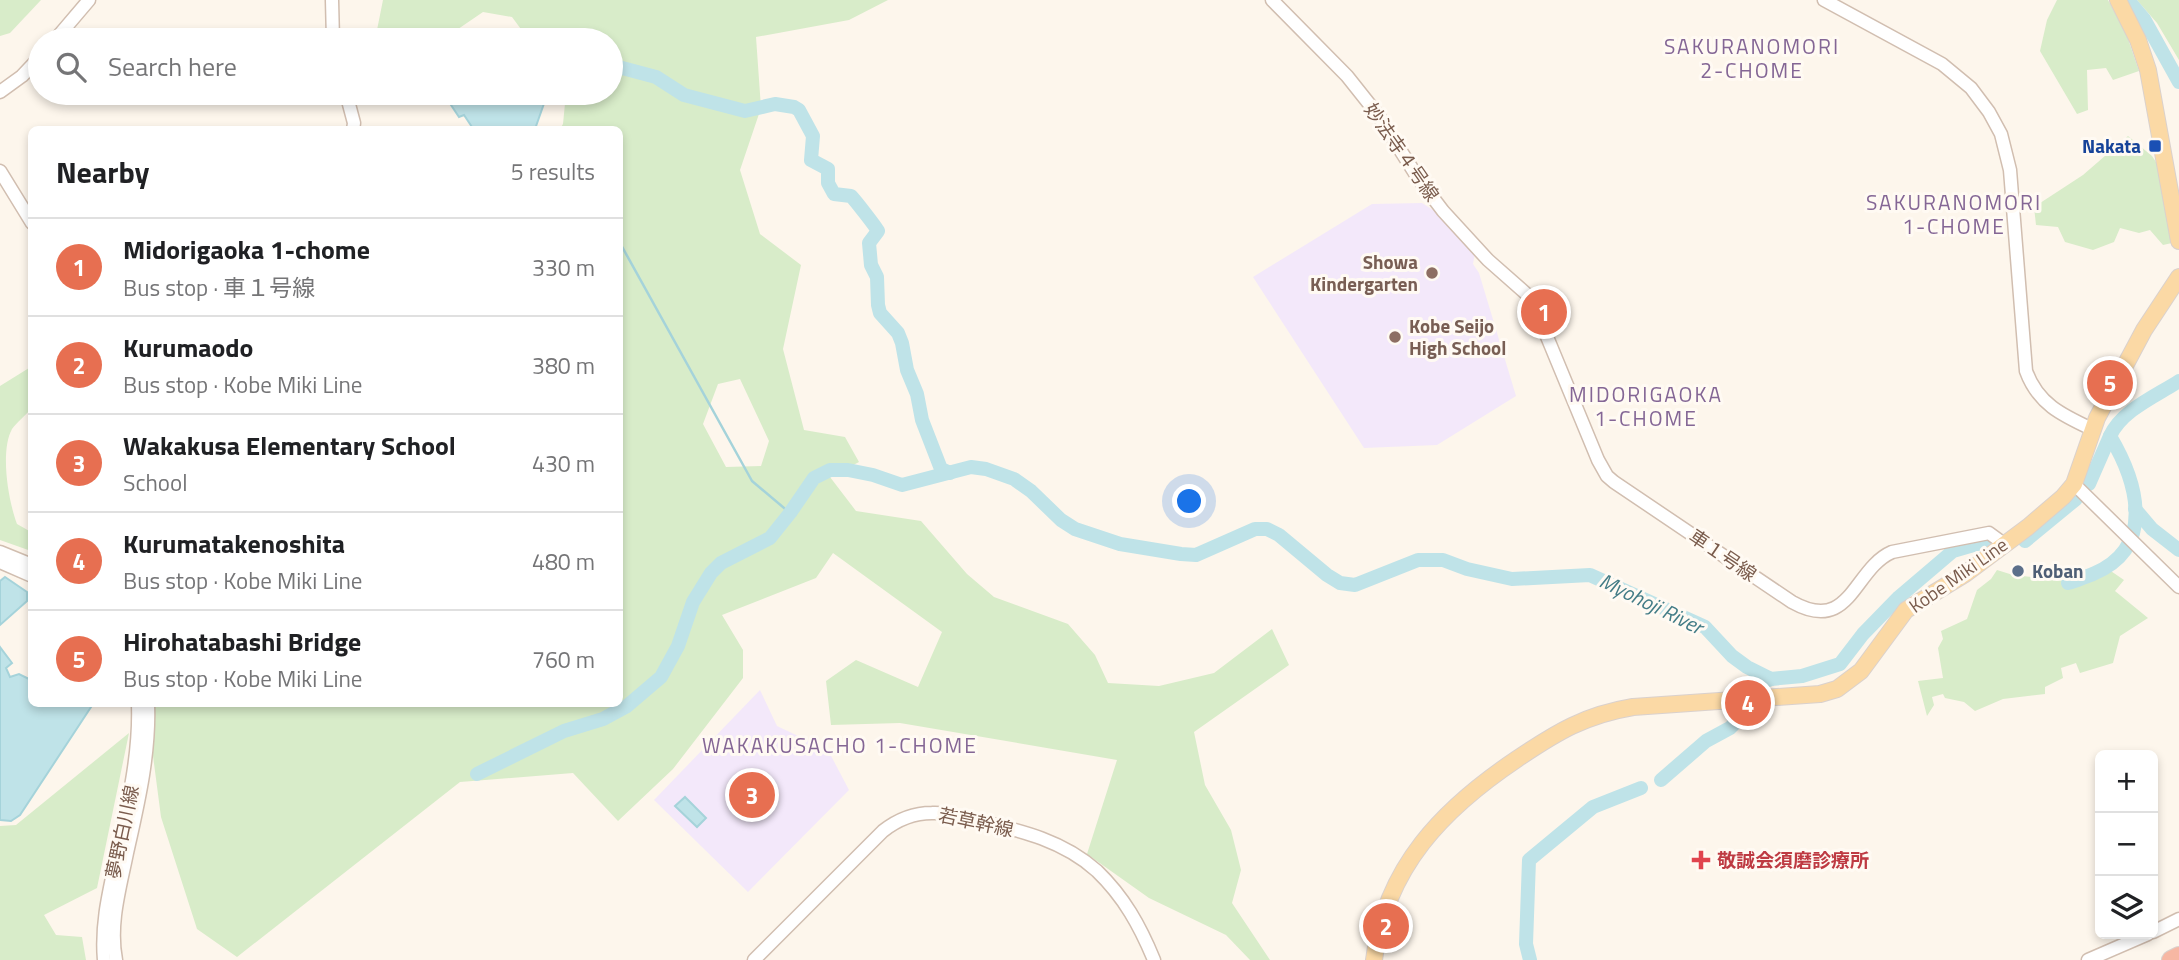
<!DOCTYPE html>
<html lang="en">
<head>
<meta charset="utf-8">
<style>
	body { margin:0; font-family:"Titillium Web","Noto Sans JP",sans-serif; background:#f2f2f2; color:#202124 }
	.controls { position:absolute; right:21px; bottom:21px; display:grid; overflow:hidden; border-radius:10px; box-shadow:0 4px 10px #0003 }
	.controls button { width:63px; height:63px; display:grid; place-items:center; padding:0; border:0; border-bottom:2px solid #e0e0e0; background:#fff; color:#202124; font:35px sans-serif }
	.you { position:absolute; left:1190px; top:502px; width:24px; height:24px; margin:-18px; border:5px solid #fff; border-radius:50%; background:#1a73e8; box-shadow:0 0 0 10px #1a73e833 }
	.badge { display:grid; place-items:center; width:46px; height:46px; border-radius:50%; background:#e76f51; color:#fff; font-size:23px; font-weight:700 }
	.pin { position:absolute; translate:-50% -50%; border:4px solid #fff; box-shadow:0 2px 7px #0006 }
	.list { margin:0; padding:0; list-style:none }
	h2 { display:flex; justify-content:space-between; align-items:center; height:91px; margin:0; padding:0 28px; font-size:30px }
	h2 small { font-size:23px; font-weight:400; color:#757577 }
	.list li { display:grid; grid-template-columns:46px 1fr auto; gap:21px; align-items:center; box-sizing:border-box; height:98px; padding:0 28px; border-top:2px solid #e0e0e0 }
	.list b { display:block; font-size:26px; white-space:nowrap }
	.list p { margin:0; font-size:23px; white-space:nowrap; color:#757577 }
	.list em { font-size:23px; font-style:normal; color:#757577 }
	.icon { flex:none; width:38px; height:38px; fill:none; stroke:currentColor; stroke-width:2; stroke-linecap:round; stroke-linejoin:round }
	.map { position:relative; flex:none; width:2179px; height:960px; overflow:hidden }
	.search { position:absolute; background:#fff; box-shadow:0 4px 10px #0003; left:28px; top:28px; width:595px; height:77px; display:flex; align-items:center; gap:18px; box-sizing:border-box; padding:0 24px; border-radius:38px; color:#757577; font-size:26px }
	.panel { position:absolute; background:#fff; box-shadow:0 4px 10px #0003; left:28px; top:126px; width:595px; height:581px; border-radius:10px }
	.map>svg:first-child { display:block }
</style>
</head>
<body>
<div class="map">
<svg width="2179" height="960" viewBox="0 0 2179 960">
	<rect width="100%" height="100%" fill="#fdf6ec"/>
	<g fill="#f3e8fa">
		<path d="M 1422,203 L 1436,212 L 1475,253 L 1473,264 L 1479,273 L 1516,396 L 1437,445 L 1364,448 L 1253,277 L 1372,204 Z"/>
		<path d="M 760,690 L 777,726 L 828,750 L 849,790 L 748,892 L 654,800 Z"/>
	</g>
	<g fill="#d8ecc9" fill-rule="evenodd">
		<path d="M 0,0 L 41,0 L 10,33 L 0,36 Z"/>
		<path d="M 383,0 L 888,0 L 849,20 L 756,37 L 761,108 L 740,170 L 760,234 L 801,265 L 783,349 L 804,430 L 845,437 L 859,462 L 830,477 L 856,511 L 921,521 L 967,574 L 994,597 L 1068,624 L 1095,655 L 1108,683 L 1159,686 L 1214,673 L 1272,629 L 1289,665 L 1194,732 L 1205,785 L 1231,830 L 1241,870 L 1232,903 L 1270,960 L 1250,960 L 1226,935 L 1149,898 L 1087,854 L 1117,760 L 900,723 L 831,725 L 826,681 L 856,660 L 918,687 L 942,632 L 833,553 L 816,578 L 722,615 L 743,650 L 743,678 L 673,769 L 618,821 L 573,773 L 460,782 L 237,957 L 197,929 L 161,817 L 150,733 L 151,704 L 620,704 L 620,130 L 560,129 L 563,124 L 566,93 L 611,93 L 611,40 L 529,40 L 512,17 L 483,12 L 442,40 L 375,40 ZM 740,379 L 769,441 L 761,466 L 726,467 L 703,424 L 718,384 Z"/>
		<path d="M 2057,0 L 2108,0 L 2127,36 L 2139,71 L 2113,80 L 2106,68 L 2087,70 L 2088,110 L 2077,114 L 2040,51 L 2047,20 Z"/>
		<path d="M 2137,0 L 2179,0 L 2179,60 L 2157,23 Z"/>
		<path d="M 2128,136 L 2152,156 L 2158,165 L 2172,243 L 2163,245 L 2150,230 L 2139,233 L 2120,228 L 2114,242 L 2093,250 L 2065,242 L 2058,227 L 2036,225 L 2034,207 L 2083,175 Z"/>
		<path d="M 29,368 L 31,370 L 31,409 C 25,416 17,422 12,429 C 0,451 8,500 17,524 L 31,532 L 31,551 L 0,540 L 0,386 Z"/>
		<path d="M 2102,565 L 2124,580 L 2115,591 L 2148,618 L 2120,636 L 2113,663 L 2080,673 L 2076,663 L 2061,668 L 2063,678 L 2045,687 L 2045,694 L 2003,699 L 1975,711 L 1964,702 L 1945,698 L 1943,694 L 1932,697 L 1934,705 L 1927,716 L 1918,681 L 1943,678 L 1938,648 L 1943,639 L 1941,631 L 1967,619 L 1977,590 L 1991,579 L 1997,570 L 2013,575 L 2072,581 Z"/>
		<path d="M 129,733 L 97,888 L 44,915 L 56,935 L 82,937 L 86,960 L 0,960 L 0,826 L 16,825 Z"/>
	</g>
	<g fill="#bfe3e8" stroke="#a5d3da" stroke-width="2">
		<path d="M 443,93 L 545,93 L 547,95 L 535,129 L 474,130 L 464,115 L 459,117 Z"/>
		<path d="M 5,577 L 27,592 L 27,601 L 0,625 L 0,581 Z"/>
		<path d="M 0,647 L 12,663 L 6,668 L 10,677 L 19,674 L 31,680 L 32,704 L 93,704 L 20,815 L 11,821 L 0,820 Z"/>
		<path d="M 685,797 L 706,818 L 697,827 L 675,806 Z"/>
	</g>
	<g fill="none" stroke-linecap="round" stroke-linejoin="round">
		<path stroke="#a5d3da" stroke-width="2.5" d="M 620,243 L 752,481 L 790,513"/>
		<g stroke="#bfe3e8" stroke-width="14">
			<path d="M 2128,0 L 2144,19 L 2179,82"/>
			<path d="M 611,65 L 656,77 L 684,95 L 745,111 L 775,104 L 794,107 L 799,110 L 813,136 L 811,160 L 828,169 L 828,183 L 834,194 L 851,196 C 855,200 876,227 878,231 L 869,243 L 871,265 L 877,277 L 878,305 L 880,313 L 898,333 L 902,343 L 907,370 L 917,394 L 922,420 L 941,469 L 950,473"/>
			<path d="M 2089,484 L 2110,436"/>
			<path d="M 2135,509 L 2152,529 L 2179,550"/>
			<path d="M 2025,541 L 2076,499"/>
			<path d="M 2068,583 C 2077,581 2084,577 2093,574 C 2156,548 2138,483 2110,436 C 2122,410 2156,396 2179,381"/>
			<path d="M 1754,686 L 1771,679"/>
			<path d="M 477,774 L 564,731 L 603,719 L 627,706 L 661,677 L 678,646 L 693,602 L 711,573 L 721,563 L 770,538 L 790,513 L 814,478 L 830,470 L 848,470 L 873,475 L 902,485 L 971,467 L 986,469 L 1014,479 L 1031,491 L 1061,520 L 1075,529 L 1120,544 L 1181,554 L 1196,555 L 1255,529 L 1267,529 L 1279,535 L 1327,575 L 1340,583 L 1355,585 L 1418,560 L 1443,560 L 1467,569 L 1512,579 L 1590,575 L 1705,627 L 1732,656 L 1747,667 L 1771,679 L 1802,676 L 1840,664 L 1863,634 L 1899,597 L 1953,551 L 1984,542"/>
			<path d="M 1661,780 L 1706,741 L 1730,728 L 1748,710"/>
			<path d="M 1530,960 L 1526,944 L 1529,860 L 1593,807 L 1641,788"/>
		</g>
		<defs>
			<g id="tertiary">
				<path d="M 332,0 L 333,40"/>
				<path d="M 1272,0 L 1347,76 L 1378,115 L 1418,178 L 1443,211 L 1488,260 L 1531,298 L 1598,460 L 1607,476 L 1614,482 L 1792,602 C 1851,635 1853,569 1892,552 L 1989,533 L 2004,544"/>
				<path d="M 1824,0 L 1942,64 L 1971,88 L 1989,112 L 2001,134 L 2010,170 L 2026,371 C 2038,404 2062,415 2092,429"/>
				<path d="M 55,40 L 89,0"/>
				<path d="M 0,92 L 22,76 L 40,57"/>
				<path d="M 346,93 L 354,123 L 353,130"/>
				<path d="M 0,171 L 32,223"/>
				<path d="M 2074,484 L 2179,587"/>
				<path d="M 0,552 L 32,565"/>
				<path d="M 0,562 L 32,576"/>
				<path d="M 2153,932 L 2179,919"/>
				<path d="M 104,960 C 101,927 108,896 115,864 C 126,811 140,758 138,704"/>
				<path d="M 116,960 C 109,924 120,888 127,853 C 138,804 150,754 148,704"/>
				<path d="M 754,960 L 883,831 C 897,820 914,813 932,813 C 948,812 964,818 980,821 C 1022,831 1064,841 1097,871 C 1124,897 1140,926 1154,960"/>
				<path d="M 2088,960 L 2148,934"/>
			</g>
			<g id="primary">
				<path d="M 2118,0 L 2138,40 L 2148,70 L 2179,241"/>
				<path d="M 1374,960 C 1385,867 1444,808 1517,759 C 1557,732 1585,715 1633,707 L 1820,694 L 1837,689 L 1861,671 L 1906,610 L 1965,574 L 2028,527 L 2063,497 L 2074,484 L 2097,418 L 2144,330 L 2179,277"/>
			</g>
			<path id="motorway" d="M 2171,960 L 2179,956"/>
		</defs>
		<use href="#tertiary" stroke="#d1beb0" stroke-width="15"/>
		<use href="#primary" stroke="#dad1cd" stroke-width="18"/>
		<use href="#motorway" stroke="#dad1cd" stroke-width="20"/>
		<use href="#tertiary" stroke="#fff" stroke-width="12"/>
		<use href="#primary" stroke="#fbd9a5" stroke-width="16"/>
		<use href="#motorway" stroke="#f7b7a3" stroke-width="18"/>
	</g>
	<rect fill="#1a4fb4" stroke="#fffaf3" stroke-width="2.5" x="2148" y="139" width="14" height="14" rx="3.5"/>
	<g fill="#8d6e63" stroke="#fffaf3" stroke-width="2.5">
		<circle cx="1432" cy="273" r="7"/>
		<circle cx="1395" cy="337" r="7"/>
	</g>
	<circle fill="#5c6f8a" stroke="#fffaf3" stroke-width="2.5" cx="2018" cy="571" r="7"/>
	<path fill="#e0444e" stroke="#fffaf3" stroke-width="2.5" d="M1697.5 849.5h7v7h7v7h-7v7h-7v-7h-7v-7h7z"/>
	<g text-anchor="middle" stroke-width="6" stroke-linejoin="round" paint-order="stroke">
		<g font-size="19" font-weight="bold" fill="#164399" stroke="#fffaf3" text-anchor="end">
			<text x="2141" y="153">Nakata</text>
		</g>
		<g font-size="19" fill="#7a5c4d" stroke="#fffaf3">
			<text transform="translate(1402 152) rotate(55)" y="7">妙法寺４号線</text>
			<text transform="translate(1723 555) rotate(34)" y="7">車１号線</text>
			<text transform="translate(1958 575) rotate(-35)" y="7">Kobe Miki Line</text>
			<text transform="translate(976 822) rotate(12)" y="7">若草幹線</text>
			<text transform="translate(122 832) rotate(-78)" y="7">夢野白川線</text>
		</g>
		<g font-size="19" font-weight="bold" fill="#785e54" stroke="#fffaf3" text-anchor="end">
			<text x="1418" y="269">Showa<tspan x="1418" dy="22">Kindergarten</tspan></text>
			<text x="1409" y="333" text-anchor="start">Kobe Seijo<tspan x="1409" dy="22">High School</tspan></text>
		</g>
		<g font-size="19" font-weight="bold" fill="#4e5e75" stroke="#fffaf3" text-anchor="start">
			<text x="2032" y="578">Koban</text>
		</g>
		<g font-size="19" font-weight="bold" fill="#be3a42" stroke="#fffaf3" text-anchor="start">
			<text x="1717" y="867">敬誠会須磨診療所</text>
		</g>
		<g font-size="21" letter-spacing="2" fill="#846695" stroke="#fffaf3">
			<text x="1752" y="54">SAKURANOMORI<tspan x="1752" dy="24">2-CHOME</tspan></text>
			<text x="1954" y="210">SAKURANOMORI<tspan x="1954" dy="24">1-CHOME</tspan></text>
			<text x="1646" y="402">MIDORIGAOKA<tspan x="1646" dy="24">1-CHOME</tspan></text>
			<text x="840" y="753">WAKAKUSACHO 1-CHOME</text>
		</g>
		<g font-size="21" font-style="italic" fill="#437c86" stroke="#fffaf3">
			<text transform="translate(1651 604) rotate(26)" y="7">Myohoji River</text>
		</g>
	</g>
</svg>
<div class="controls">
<button>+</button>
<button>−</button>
<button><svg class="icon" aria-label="layers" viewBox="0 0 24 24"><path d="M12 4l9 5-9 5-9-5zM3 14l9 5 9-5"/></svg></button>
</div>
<div class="you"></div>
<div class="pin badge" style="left:1544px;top:312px">1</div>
<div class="pin badge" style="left:1386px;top:926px">2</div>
<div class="pin badge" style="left:752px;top:795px">3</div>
<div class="pin badge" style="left:1748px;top:703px">4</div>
<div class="pin badge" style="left:2110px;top:383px">5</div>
<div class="search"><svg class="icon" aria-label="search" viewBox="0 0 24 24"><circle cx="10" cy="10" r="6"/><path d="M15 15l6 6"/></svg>Search here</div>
<section class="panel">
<h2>Nearby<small>5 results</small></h2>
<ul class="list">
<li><span class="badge">1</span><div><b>Midorigaoka 1-chome</b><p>Bus stop · 車１号線</p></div><em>330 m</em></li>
<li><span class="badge">2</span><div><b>Kurumaodo</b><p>Bus stop · Kobe Miki Line</p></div><em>380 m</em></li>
<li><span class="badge">3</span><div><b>Wakakusa Elementary School</b><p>School</p></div><em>430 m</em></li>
<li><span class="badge">4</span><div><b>Kurumatakenoshita</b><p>Bus stop · Kobe Miki Line</p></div><em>480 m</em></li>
<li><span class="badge">5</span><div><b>Hirohatabashi Bridge</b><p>Bus stop · Kobe Miki Line</p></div><em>760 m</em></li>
</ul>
</section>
</div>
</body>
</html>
